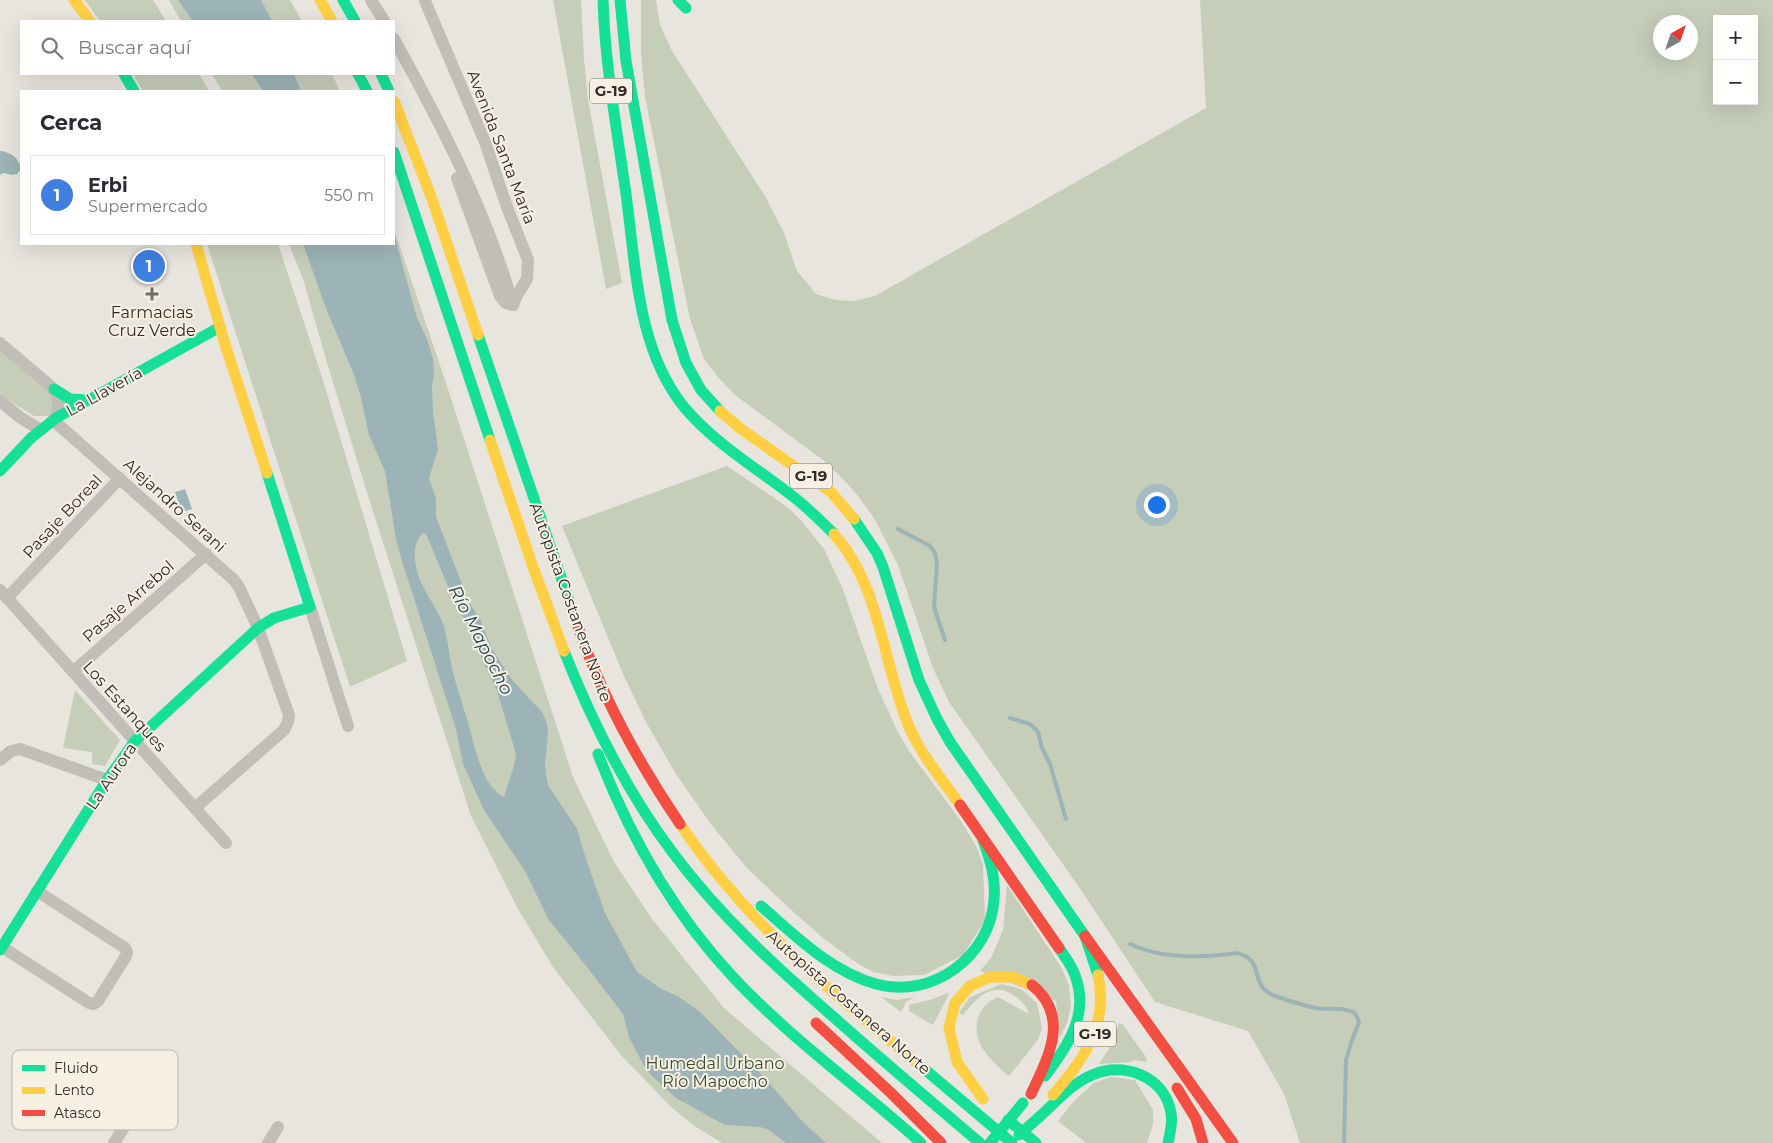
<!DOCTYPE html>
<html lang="es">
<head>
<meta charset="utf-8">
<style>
	body { margin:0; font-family:Montserrat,sans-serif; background:#f2f2f3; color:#2b2b33 }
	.controls { position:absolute; right:15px; top:15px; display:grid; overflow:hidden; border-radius:0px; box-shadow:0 5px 20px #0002 }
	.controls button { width:45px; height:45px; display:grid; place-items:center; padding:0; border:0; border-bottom:1px solid #e1e1e2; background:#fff; color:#2b2b33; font:25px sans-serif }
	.compass { position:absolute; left:1653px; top:15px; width:45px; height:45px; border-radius:50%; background:#fff; box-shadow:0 5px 20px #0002; rotate:40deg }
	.you { position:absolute; left:1156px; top:504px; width:18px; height:18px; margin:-12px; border:4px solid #fff; border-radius:50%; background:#1a73e8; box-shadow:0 0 0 8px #1a73e833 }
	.badge { display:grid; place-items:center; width:32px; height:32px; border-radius:50%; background:#0f766e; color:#fff; font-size:16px; font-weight:700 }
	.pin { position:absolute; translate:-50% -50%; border:2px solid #fff; box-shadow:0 1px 5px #0006 }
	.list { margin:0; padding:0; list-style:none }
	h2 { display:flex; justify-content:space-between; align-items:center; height:65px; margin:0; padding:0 20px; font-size:21px }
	h2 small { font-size:16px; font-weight:400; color:#7c7c81 }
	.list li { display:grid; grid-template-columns:32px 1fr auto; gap:15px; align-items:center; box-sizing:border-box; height:80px; margin:0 10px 10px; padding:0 10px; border:1px solid #e1e1e2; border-radius:0px }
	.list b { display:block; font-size:19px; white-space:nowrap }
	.list p { margin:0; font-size:16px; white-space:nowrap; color:#7c7c81 }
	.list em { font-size:16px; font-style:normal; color:#7c7c81 }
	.icon { flex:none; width:28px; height:28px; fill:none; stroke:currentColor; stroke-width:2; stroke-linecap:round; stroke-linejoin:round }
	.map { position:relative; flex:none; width:1773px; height:1143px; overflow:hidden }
	.search { position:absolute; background:#fff; box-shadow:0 5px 20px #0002; left:20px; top:20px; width:375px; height:55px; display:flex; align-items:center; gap:12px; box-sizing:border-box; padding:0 18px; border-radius:0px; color:#7c7c81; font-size:19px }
	.panel { position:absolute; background:#fff; box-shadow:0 5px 20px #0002; left:20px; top:90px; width:375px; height:155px; border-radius:0px }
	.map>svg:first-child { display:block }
</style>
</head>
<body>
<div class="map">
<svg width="1773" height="1143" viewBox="0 0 1773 1143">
	<rect width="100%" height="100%" fill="#e8e5de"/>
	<g fill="#c6cdb9" fill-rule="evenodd">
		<path d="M 85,0 L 153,0 L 166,21 L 100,21 Z"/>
		<path d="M 169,0 L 290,0 L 302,21 L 181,21 Z"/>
		<path d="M 553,0 L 581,0 L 584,59 L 588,100 L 622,283 L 606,289 Z"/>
		<path d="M 641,0 L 656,0 L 660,25 L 672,51 L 765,196 L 784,233 L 797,271 L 816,294 L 836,300 L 854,301 L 875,296 L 1206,108 L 1200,0 L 1773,0 L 1773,1143 L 1300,1143 L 1284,1094 L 1248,1031 L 1155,1002 L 1081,890 L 949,702 L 933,668 L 898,565 L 874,518 L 858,496 L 841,477 L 823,460 L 735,395 L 718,377 L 704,359 L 690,319 L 645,97 L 641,53 ZM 1717,19 L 1754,19 L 1754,101 L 1717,101 ZM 1690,22 L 1690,52 L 1660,52 L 1660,22 Z"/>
		<path d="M 133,74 L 199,74 L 209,91 L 143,91 Z"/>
		<path d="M 212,74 L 332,74 L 340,91 L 222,91 Z"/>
		<path d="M 394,229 L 446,383 L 573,777 L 614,862 L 652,919 L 724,1008 L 882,1143 L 722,1143 L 696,1127 L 672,1108 L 621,1055 L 553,967 L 518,909 L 471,816 L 369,499 L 327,363 L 303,279 L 289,244 L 394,244 Z"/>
		<path d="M 207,244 L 278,244 L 322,377 L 407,661 L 350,687 Z"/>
		<path d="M 0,350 L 55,397 L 57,409 L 49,416 L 34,416 L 0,395 Z"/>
		<path d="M 727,466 L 786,506 L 799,518 L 824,549 L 842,587 L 878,689 L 897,730 L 909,751 L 961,821 L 976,846 L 983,864 L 985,920 L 963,955 L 924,975 L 893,976 L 873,972 L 857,963 L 823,938 L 788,907 L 747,868 L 710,823 L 676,774 L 647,724 L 623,674 L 562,526 Z"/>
		<path d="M 75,690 L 120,740 L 105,766 L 92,764 L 92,752 L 63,748 Z"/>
		<path d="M 1007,885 L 1061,967 L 1069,985 L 1071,1006 L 1067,1023 L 1060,1038 L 1056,1001 L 980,971 L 991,958 L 1003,930 Z"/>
		<path d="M 1002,984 L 1021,989 L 1037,1003 L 1042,1028 L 1038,1040 L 1009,1076 C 991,1061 969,1041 979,1015 C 984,1005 989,1001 998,997 L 1029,1014 C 1027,1006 1022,1001 1015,996 C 992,980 977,998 963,1015 L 959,1013 L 970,997 Z"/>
		<path d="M 947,993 L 949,994 L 933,1025 L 909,1011 L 909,1005 L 933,999 Z"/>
		<path d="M 881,997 L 897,1000 L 915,997 L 906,1002 L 901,1012 Z"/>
		<path d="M 1119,1023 L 1123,1025 L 1146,1057 L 1147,1062 L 1135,1060 L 1131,1062 L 1099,1064 L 1112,1044 Z"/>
		<path d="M 1111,1077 L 1135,1080 L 1153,1110 L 1153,1124 L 1147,1143 L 1086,1143 L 1058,1121 L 1074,1101 L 1094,1083 Z"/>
	</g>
	<g fill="#9cb4b7" fill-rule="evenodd">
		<path d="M 178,0 L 261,0 L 272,21 L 193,21 Z"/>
		<path d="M 252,74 L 294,74 L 301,91 L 263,91 Z"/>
		<path d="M 0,151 C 11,152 19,158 21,169 L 17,174 L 12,175 L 3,173 L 0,175 Z"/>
		<path d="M 394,234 L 417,318 L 427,339 L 433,359 L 434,373 L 432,386 L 433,412 L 438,449 L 429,478 L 436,499 L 436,517 L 469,602 L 480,619 L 492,649 L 512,680 L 542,712 L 547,723 L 548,735 L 545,763 L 546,775 L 548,785 L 577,829 L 586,859 L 605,913 L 637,972 L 660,988 L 679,997 L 699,1011 L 763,1076 L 803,1122 L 826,1143 L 786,1143 L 769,1130 L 760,1127 L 725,1125 L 676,1098 L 650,1074 L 643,1064 L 629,1037 L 623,1014 L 587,967 L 549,920 L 525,871 L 484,810 L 463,764 L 456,729 L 402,561 L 396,539 L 385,471 L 369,435 L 361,397 L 353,372 L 327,311 L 303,244 L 394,244 ZM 424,533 L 427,536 L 446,582 L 474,638 L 483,662 L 497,691 L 514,747 L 516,755 L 514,766 L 504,797 C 481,787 474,741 467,719 C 462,702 456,686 452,668 C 449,654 448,640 444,626 C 436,604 417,585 415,560 C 414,550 416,538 424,533 Z"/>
		<path d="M 185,489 L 192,509 L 182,512 L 175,492 Z"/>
	</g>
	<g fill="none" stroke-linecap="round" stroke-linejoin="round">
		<g stroke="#9cb4b7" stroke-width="4">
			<path d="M 898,529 L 930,546 L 935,553 L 937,564 L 934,607 L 945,640"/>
			<path d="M 1010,718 L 1030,724 L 1038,732 L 1042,748 L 1050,764 L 1066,819"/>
			<path d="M 1130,944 C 1162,959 1202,958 1236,953 C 1269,960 1245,987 1278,997 C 1290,1001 1303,1005 1315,1008 C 1326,1010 1339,1007 1350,1011 C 1356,1012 1357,1017 1359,1022 L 1351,1043 L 1346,1060 L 1344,1143"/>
		</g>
		<g stroke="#c1bdb7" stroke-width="12">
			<path d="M 371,0 L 384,21"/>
			<path d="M 425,1 L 485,142 L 507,207 L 528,260 L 527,279 L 517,295 L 513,305"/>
			<path d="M 394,39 C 441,124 486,210 513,305"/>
			<path d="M 457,178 L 500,296 L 506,303 L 513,305"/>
			<path d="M 0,343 L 54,389 L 59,403 L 56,418"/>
			<path d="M 0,401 L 21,418 L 41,430"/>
			<path d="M 53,420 L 234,580 L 239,587 L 258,628 L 289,715 L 288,722 L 284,730 L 195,808"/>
			<path d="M 0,590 L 226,843"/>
			<path d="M 7,598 L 120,478"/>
			<path d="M 310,607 L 348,726"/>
			<path d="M 73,672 L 206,554"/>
			<path d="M 0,760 L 11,751 L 20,749 L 107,780"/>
			<path d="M 2,947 L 89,1003 L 93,1004 L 98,1001 L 126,956 L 127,952 L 125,948 L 37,891"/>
			<path d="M 114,1143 L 135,1110"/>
			<path d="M 268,1143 L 278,1127"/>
		</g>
		<g stroke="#16e098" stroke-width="11">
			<path d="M 343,0 L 355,21"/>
			<path d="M 603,0 C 605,63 616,125 625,187 C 636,261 635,346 684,407 C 715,444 757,468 795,498 C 809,509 821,521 834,534"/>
			<path d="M 620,0 L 626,61 L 672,320 L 686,363 L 701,390 L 720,411"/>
			<path d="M 678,0 L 686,8"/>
			<path d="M 124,74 L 134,91"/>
			<path d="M 358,74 L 367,91"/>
			<path d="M 381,74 L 389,91"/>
			<path d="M 394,152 L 490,440"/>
			<path d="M 478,335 L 577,624"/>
			<path d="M 54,389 L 70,399 L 88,400"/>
			<path d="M 0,471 L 31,438 L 56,418 L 220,327"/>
			<path d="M 854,519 L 877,553 L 883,567 L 919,680 L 937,719 L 950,742 L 1085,936 L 1098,975"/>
			<path d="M 564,651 C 592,722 627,792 673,853 C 720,916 778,969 837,1020 C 884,1062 932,1102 980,1143"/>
			<path d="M 598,754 C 630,837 672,912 733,977 C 790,1038 859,1087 921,1143"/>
			<path d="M 761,906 C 796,936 830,971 876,984 C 932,1000 991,956 994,899 C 996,878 990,859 983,840"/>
			<path d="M 0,950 L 107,780 L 135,741 L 258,628 L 274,618 L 310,607 L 267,473"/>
			<path d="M 916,1062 L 1012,1143"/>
			<path d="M 1045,1076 C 1067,1047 1089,1016 1076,978 C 1073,967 1065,957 1059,948"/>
			<path d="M 1038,1118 C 1055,1103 1071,1084 1092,1075 C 1123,1061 1165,1076 1171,1113 C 1173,1123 1170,1133 1168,1143"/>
			<path d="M 1008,1120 L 1036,1143"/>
		</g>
		<g stroke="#ffcf43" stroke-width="11">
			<path d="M 74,0 L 90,21"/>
			<path d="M 320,0 L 332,21"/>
			<path d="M 394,101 L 432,199 L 478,335"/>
			<path d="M 196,244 L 225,344 L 267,473"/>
			<path d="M 720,411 L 741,429 L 831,492 L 854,519"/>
			<path d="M 490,440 L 533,567 L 564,651"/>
			<path d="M 834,534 C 881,587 882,661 908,724 C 920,754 942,779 960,805"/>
			<path d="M 680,824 C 744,919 828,990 916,1062"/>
			<path d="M 1053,1095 C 1084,1058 1109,1026 1098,975"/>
			<path d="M 983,1099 L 957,1062 L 949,1028 L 955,1003 L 970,986 L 990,977 L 1013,977 L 1032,985"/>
		</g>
		<g stroke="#f24e42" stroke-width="11">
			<path d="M 577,624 C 601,695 638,762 680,824"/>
			<path d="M 960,805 L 1059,948"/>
			<path d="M 1085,936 L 1233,1143"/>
			<path d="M 816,1023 L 890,1092 L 941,1143"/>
			<path d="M 1177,1088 L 1196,1119 L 1203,1143"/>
			<path d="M 1031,1094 C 1048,1058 1071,1017 1032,985"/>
		</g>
		<g stroke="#16e098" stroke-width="11">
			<path d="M 1019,1135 L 1038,1118"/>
			<path d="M 990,1143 L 1023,1103"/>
		</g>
	</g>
	<path fill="#716c66" stroke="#f6f0e4" stroke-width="2" d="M149.5 286.5h5v5h5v5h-5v5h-5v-5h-5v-5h5z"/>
	<g text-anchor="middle" stroke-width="4" stroke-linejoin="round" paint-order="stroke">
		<g fill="#f6f0e4" stroke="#6c665f" stroke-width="1">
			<rect x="590" y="78.5" width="42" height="25" rx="4"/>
			<rect x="790" y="463.5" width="42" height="25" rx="4"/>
			<rect x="1074" y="1021.5" width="42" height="25" rx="4"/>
		</g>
		<g font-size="15" font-weight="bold" fill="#312b26">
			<text x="611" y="96">G-19</text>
			<text x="811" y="481">G-19</text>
			<text x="1095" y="1039">G-19</text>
		</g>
		<g font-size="16" fill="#312b26" stroke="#f6f0e4">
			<text transform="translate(502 147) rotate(69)" y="6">Avenida Santa María</text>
			<text transform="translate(104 391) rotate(-29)" y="6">La Llavería</text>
			<text transform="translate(175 505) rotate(42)" y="6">Alejandro Serani</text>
			<text transform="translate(62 516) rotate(-47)" y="6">Pasaje Boreal</text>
			<text transform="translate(128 601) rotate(-41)" y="6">Pasaje Arrebol</text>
			<text transform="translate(571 602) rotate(70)" y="6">Autopista Costanera Norte</text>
			<text transform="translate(125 706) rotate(48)" y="6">Los Estanques</text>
			<text transform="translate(111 776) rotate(-56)" y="6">La Aurora</text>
			<text transform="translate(849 1002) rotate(41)" y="6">Autopista Costanera Norte</text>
		</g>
		<g font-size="16" fill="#312b26" stroke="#f6f0e4">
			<text x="152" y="318">Farmacias<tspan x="152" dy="18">Cruz Verde</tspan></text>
		</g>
		<g font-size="16" fill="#3c4c2d" stroke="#f6f0e4">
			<text x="715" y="1069">Humedal Urbano<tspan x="715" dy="18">Río Mapocho</tspan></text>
		</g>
		<g font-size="18" font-style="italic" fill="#21444c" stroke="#f6f0e4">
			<text transform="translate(481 640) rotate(63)" y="6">Río Mapocho</text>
		</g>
	</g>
	<rect x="12" y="1050" width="166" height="80" rx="8" fill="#f6f0e4" stroke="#bbb5ab" stroke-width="1"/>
	<rect x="22" y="1065" width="23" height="6" fill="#16e098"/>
	<rect x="22" y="1087" width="23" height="7" fill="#ffcf43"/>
	<rect x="22" y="1110" width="23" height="6" fill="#f24e42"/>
	<g font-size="14" fill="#312b26">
		<text x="54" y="1073">Fluido</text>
		<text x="54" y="1095">Lento</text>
		<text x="54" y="1118">Atasco</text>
	</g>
</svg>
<div class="controls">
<button>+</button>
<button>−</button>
</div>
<svg class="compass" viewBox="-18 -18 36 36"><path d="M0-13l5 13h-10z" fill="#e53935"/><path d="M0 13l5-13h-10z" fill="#7c7c81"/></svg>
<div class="you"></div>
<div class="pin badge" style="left:149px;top:266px;background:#3f7fe0">1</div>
<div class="search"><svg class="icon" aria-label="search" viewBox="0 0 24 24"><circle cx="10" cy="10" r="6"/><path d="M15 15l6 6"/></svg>Buscar aquí</div>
<section class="panel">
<h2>Cerca<small></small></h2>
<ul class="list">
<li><span class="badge" style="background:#3f7fe0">1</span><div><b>Erbi</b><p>Supermercado</p></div><em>550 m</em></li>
</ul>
</section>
</div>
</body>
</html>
